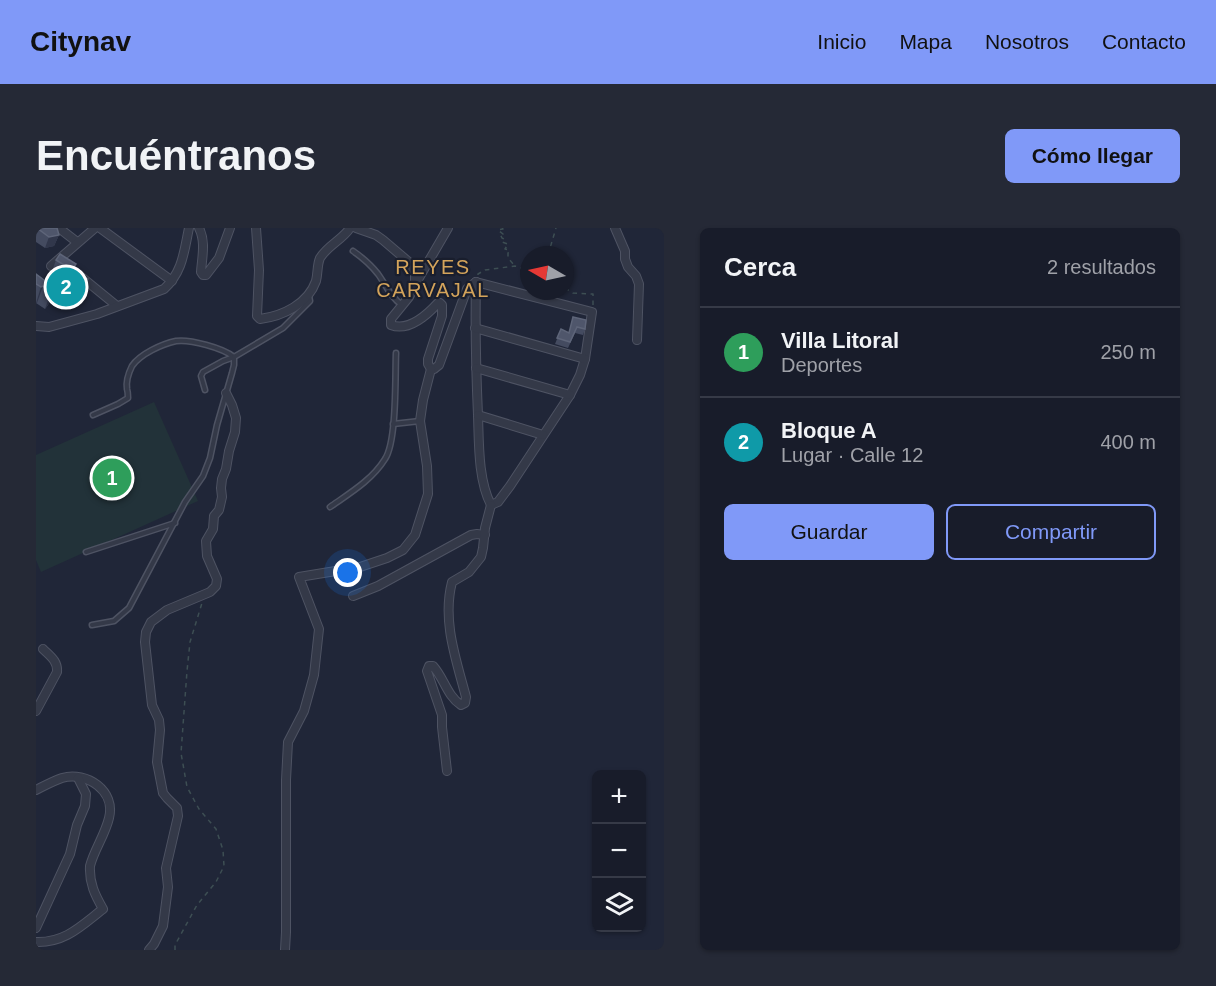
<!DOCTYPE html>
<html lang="es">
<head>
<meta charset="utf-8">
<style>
	body { margin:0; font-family:Arial,sans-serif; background:#252936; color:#f1f3f6 }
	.controls { position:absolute; right:18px; bottom:18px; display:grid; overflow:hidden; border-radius:9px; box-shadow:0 2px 4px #0004 }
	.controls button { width:54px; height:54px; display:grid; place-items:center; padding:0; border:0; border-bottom:2px solid #363a47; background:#181c2a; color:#f1f3f6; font:30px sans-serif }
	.compass { position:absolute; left:484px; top:18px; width:54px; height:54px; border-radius:50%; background:#181c2a; box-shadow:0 2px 4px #0004; rotate:279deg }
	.you { position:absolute; left:312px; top:345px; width:21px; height:21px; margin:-15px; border:4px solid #fff; border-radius:50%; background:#1a73e8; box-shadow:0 0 0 9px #1a73e833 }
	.badge { display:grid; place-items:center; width:39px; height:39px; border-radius:50%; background:#8099f8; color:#fff; font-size:20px; font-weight:700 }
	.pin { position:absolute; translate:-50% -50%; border:3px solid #fff; box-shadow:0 2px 6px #0006 }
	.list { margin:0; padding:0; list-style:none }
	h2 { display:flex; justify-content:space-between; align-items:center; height:78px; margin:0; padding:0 24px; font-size:26px }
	h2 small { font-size:20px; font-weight:400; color:#9fa1a8 }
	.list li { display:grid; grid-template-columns:39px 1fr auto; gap:18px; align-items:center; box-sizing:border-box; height:90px; padding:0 24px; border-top:2px solid #363a47 }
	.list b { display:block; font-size:22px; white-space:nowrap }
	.list p { margin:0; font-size:20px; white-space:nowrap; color:#9fa1a8 }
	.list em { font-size:20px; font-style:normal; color:#9fa1a8 }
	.actions { display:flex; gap:12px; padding:18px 24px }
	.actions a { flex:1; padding:14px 0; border:2px solid #8099f8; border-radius:9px; text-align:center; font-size:21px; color:#8099f8 }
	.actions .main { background:#8099f8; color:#111 }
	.icon { flex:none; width:33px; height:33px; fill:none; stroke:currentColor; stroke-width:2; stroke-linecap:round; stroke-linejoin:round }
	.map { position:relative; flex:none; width:628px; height:722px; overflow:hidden; border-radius:9px }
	header { display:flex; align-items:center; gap:36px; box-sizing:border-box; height:84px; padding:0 30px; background:#8099f8; color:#111 }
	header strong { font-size:28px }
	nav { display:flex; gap:33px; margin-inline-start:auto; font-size:21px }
	.intro { display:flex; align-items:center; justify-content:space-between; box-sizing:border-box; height:144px; padding:0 36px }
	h1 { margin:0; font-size:42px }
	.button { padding:15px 27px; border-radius:9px; background:#8099f8; color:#111; font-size:21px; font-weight:700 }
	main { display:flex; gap:36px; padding:0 36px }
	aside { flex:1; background:#181c2a; border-radius:9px; box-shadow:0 2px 4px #0004 }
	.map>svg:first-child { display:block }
</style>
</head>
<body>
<header>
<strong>Citynav</strong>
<nav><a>Inicio</a><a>Mapa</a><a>Nosotros</a><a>Contacto</a></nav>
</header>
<div class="intro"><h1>Encuéntranos</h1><a class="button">Cómo llegar</a></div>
<main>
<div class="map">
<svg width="628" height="722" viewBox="0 0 628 722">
	<rect width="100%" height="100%" fill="#202638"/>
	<path fill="#223239" d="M 118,174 L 162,273 L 5,344 L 0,332 L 0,227 Z"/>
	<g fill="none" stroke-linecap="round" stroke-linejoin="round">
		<defs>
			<g id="service">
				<path d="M 317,23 C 327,30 335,37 342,46 C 350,57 355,70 366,77"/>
				<path d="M 57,187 L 82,176 L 92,170 C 92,166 92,164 91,161 C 90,154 93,144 96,138 C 104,126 126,116 140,113 C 154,111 187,120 198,129 L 187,133 L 167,144 L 165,148 L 169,162"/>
				<path d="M 357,196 L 384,193"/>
				<path d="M 294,279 C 314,265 336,252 349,231 C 361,213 359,149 360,125"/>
				<path d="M 50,324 L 139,295"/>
				<path d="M 56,397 L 78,393 L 93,380 L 149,274 L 167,248 L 174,230 L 181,197 L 196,145 L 198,137 L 198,129 L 247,100 L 274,73 L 273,68"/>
			</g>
			<g id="minor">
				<path d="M 23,0 L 41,14"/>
				<path d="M 64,0 L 136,53"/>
				<path d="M 163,0 C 170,14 166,29 165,44 L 167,47 L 170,47 L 183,30 L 194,0"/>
				<path d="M 220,0 L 223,42 L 221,88 L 224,91 C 247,88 272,76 280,53 C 282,45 281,37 284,30 C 292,17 306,12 314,0"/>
				<path d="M 320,0 L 340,7 L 347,12 L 374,35 L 379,44 L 379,57 L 373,69 L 355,91 L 355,97 C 373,104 391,87 402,75 L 404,75 L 406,77 L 406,88 L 392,131 L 392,136 L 395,141 L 398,141 L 403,137 L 431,61 L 440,54"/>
				<path d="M 579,0 L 589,23 L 589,31 L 592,39 L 600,48 L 603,56 L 601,112"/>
				<path d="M 15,38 L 59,0"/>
				<path d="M 43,47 L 81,78"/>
				<path d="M 440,54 L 556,84 L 549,131 L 544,147 L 534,167 L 474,258 L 462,274 L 455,277"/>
				<path d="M 440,54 C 439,99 440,143 442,187 C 443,215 442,252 455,277"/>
				<path d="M 380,55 L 412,0"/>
				<path d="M 0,98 L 13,99 L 61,86 L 128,61 C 147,44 148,23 153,0"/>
				<path d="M 439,100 L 549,131"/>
				<path d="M 440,140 L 534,167"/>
				<path d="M 442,187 L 507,207"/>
				<path d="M 317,368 L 342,358 L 435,307 L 441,306 L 449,307"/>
				<path d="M 0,483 L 21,444 C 22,433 14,428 7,421"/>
				<path d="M 411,543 L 406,499 L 406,487 L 391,443 L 393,438 L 397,438 C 408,450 411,468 425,477 L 429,475 L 430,469 C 420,431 406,393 416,354 L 433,344 L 445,329 L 447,320 L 449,300 L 455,277"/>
				<path d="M 0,562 C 8,558 17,553 26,550 C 51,543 80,563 73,590 C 69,607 58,622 54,638 C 53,655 59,667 67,681 C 45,698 29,715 0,714"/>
				<path d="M 0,700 L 34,626 L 41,597 L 49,578 L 50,566 L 42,550"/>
				<path d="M 113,722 L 118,716 L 127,698 L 132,659 L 130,640 L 142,588 L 141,580 L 131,570 L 127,565 L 121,534 L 124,502 L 123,492 L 116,477 L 109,414 L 110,404 L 115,394 L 131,382 L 174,364 L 180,358 L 181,351 L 171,328 L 170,313 L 177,301 L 178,288 L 183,282 L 186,269 L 185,260 L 186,251 L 190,241 L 193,223 L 199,204 L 200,190 L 196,177 L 190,165"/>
				<path d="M 249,722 L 250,704 L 250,552 L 252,514 L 268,483 L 278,447 L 283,401 L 263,349 L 324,339 L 351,330 L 367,322 L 379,307 L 392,266 L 391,238 L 384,193 L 387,172 L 395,141"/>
			</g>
		</defs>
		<use href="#service" stroke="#4e5363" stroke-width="7"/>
		<use href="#minor" stroke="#4e5363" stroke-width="10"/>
		<g stroke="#3d4e53" stroke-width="1.5" stroke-dasharray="4.5 4.5" stroke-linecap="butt">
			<path d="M 466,0 L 467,1 L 462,2 L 467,6 L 464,6 L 466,10 L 468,11 L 466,14 L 472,16 L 469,21 L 473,22 L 473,24 L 472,25 L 472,30 L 478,37"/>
			<path d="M 512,27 L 520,0"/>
			<path d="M 442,47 L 442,46 L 449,42 L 479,38 L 493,43"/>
			<path d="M 529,60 L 537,65 L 557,66 L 557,77"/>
			<path d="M 139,722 L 139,717 L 161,677 L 180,654 L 188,638 L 187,622 L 180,601 L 163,581 L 151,559 L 145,525 L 151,443 L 154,414 L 166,375"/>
		</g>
		<use href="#service" stroke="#343948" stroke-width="4"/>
		<use href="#minor" stroke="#343948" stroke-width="8"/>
	</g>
	<g fill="#444b60">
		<path d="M 0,0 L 21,0 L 23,7 L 18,18 L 9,20 L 0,14 Z"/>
		<path d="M 20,32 L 40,36 L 38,41 L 44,47 L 52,51 L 45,68 L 42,73 L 29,63 L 31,57 L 28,61 L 22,56 L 22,54 L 14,49 Z"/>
		<path d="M 0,46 L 19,60 L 12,77 L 9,81 L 0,75 Z"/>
		<path d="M 537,89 L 549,101 L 547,107 L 539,105 L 532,120 L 519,116 L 525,101 L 533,105 Z"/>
	</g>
	<g fill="#31374b">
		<path d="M 23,7 L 18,18 L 9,20 L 13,9 Z"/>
		<path d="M 37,40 L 31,57 L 28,61 L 35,44 Z"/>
		<path d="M 52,51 L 45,68 L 42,73 L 48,56 Z"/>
		<path d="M 7,58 L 1,75 L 0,75 L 5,59 Z"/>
		<path d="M 19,60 L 12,77 L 9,81 L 15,64 Z"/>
	</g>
	<g fill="#4f566b" stroke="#5e6579" stroke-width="1.5">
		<path d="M 1,0 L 21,0 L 23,7 L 13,9 Z"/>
		<path d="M 24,26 L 40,36 L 37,40 L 45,45 L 42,50 L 35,46 L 37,40 L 35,44 L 28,39 L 28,37 L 20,32 Z"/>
		<path d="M 0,46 L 19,60 L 15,64 L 7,58 L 5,59 L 0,56 Z"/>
		<path d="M 44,47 L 52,51 L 48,56 L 41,52 Z"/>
		<path d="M 537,89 L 550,92 L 549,101 L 541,99 L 534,114 L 521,110 L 525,101 L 533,105 Z"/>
	</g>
	<g text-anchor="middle" stroke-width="4.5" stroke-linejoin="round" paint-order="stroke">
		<g font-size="20" letter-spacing="1.5" fill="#d4a45b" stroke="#191e2d">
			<text x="397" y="46">REYES<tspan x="397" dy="23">CARVAJAL</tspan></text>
		</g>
	</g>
</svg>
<div class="controls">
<button>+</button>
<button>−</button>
<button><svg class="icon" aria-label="layers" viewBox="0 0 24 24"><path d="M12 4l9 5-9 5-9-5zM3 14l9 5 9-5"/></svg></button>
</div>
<svg class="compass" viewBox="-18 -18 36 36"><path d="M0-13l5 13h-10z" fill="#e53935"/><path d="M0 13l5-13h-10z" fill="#9fa1a8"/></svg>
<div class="you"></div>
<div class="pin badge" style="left:76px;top:250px;background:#2e9e5b">1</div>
<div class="pin badge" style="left:30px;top:59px;background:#0f9aa8">2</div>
</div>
<aside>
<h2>Cerca<small>2 resultados</small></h2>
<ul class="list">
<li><span class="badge" style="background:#2e9e5b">1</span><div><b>Villa Litoral</b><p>Deportes</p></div><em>250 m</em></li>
<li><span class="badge" style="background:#0f9aa8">2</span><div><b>Bloque A</b><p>Lugar · Calle 12</p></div><em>400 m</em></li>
</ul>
<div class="actions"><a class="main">Guardar</a><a>Compartir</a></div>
</aside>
</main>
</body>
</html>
